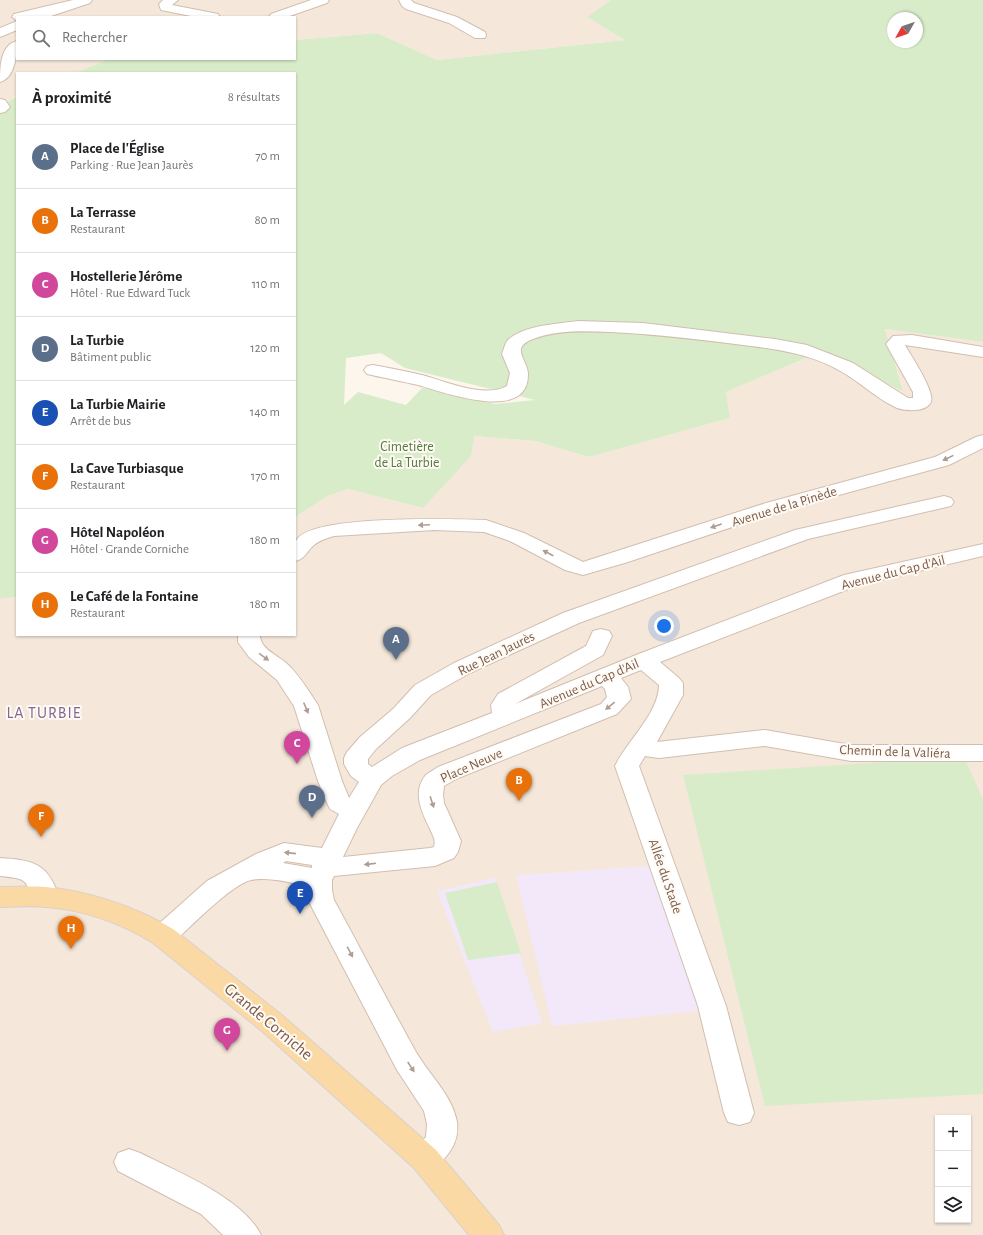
<!DOCTYPE html>
<html lang="fr">
<head>
<meta charset="utf-8">
<style>
	body { margin:0; font-family:"Alegreya Sans",sans-serif; background:#f6f6f6; color:#202124 }
	.controls { position:absolute; right:12px; bottom:12px; display:grid; overflow:hidden; border-radius:0px; box-shadow:0 1px 3px #0004 }
	.controls button { width:36px; height:36px; display:grid; place-items:center; padding:0; border:0; border-bottom:1px solid #e0e0e0; background:#fff; color:#202124; font:20px sans-serif }
	.compass { position:absolute; left:887px; top:12px; width:36px; height:36px; border-radius:50%; background:#fff; box-shadow:0 1px 3px #0004; rotate:230deg }
	.you { position:absolute; left:664px; top:626px; width:14px; height:14px; margin:-10px; border:3px solid #fff; border-radius:50%; background:#1a73e8; box-shadow:0 0 0 6px #1a73e833 }
	.badge { display:grid; place-items:center; width:26px; height:26px; border-radius:50%; background:#ea580c; color:#fff; font-size:13px; font-weight:700 }
	.pin { position:absolute; translate:-50% -33px; filter:drop-shadow(0 1px 2px #0008) }
	.pin::after { content:''; position:absolute; top:21px; width:14px; height:12px; background:inherit; clip-path:polygon(0 0,100% 0,50% 100%) }
	.list { margin:0; padding:0; list-style:none }
	h2 { display:flex; justify-content:space-between; align-items:center; height:52px; margin:0; padding:0 16px; font-size:17px }
	h2 small { font-size:13px; font-weight:400; color:#757577 }
	.list li { display:grid; grid-template-columns:26px 1fr auto; gap:12px; align-items:center; box-sizing:border-box; height:64px; padding:0 16px; border-top:1px solid #e0e0e0 }
	.list b { display:block; font-size:15px; white-space:nowrap }
	.list p { margin:0; font-size:13px; white-space:nowrap; color:#757577 }
	.list em { font-size:13px; font-style:normal; color:#757577 }
	.icon { flex:none; width:22px; height:22px; fill:none; stroke:currentColor; stroke-width:2; stroke-linecap:round; stroke-linejoin:round }
	.map { position:relative; flex:none; width:983px; height:1235px; overflow:hidden }
	.search { position:absolute; background:#fff; box-shadow:0 1px 3px #0004; left:16px; top:16px; width:280px; height:44px; display:flex; align-items:center; gap:10px; box-sizing:border-box; padding:0 14px; border-radius:0px; color:#757577; font-size:15px }
	.panel { position:absolute; background:#fff; box-shadow:0 1px 3px #0004; left:16px; top:72px; width:280px; height:564px; border-radius:0px }
	.map>svg:first-child { display:block }
</style>
</head>
<body>
<div class="map">
<svg width="983" height="1235" viewBox="0 0 983 1235">
	<rect width="100%" height="100%" fill="#fdf6ec"/>
	<g fill="#f5e8da" fill-rule="evenodd">
		<path d="M 0,0 L 611,0 L 588,17 L 625,40 L 437,60 L 377,33 L 295,40 L 295,17 L 17,17 L 17,59 L 109,59 L 75,73 L 17,73 L 17,97 L 9,101 L 0,108 Z"/>
		<path d="M 885,329 L 983,342 L 983,1235 L 0,1235 L 0,599 L 17,597 L 17,635 L 295,635 L 295,517 L 328,496 L 348,489 L 423,508 L 474,436 L 535,441 L 589,457 L 730,418 L 726,392 L 820,352 L 903,390 ZM 938,1118 L 968,1118 L 968,1220 L 938,1220 Z"/>
	</g>
	<g fill="#f3e8fa">
		<path d="M 652,866 L 707,1010 L 552,1026 L 516,875 Z"/>
		<path d="M 495,878 L 542,1023 L 493,1032 L 437,891 Z"/>
	</g>
	<g fill="#d8ecc9" fill-rule="evenodd">
		<path d="M 611,0 L 983,0 L 983,342 L 885,329 L 903,391 L 820,352 L 726,392 L 730,418 L 589,457 L 535,441 L 474,436 L 471,456 L 423,508 L 348,489 L 328,496 L 295,517 L 295,73 L 75,73 L 109,59 L 295,59 L 295,40 L 377,33 L 437,60 L 625,40 L 587,17 ZM 893,18 L 917,18 L 917,42 L 893,42 ZM 381,353 L 405,368 L 535,400 L 495,404 L 422,388 L 406,405 L 358,392 L 344,405 L 346,358 Z"/>
		<path d="M 17,97 L 17,597 L 0,599 L 0,108 L 9,101 Z"/>
		<path d="M 964,757 L 983,799 L 983,1094 L 765,1106 L 683,775 Z"/>
		<path d="M 497,882 L 521,953 L 468,960 L 445,893 Z"/>
	</g>
	<g fill="none" stroke-linecap="round" stroke-linejoin="round">
		<defs>
			<g id="minor">
				<path d="M 73,0 L 92,0 L 90,3 L 48,17 L 17,17 L 17,21 L 12,17 L 14,14 Z"/>
				<path d="M 163,0 L 178,0 L 172,5 L 218,14 L 220,17 L 196,17 L 161,10 L 159,4 Z"/>
				<path d="M 311,0 L 329,0 L 327,3 L 287,17 L 269,17 L 271,14 Z"/>
				<path d="M 399,0 L 411,0 L 414,3 L 457,17 L 485,32 L 486,35 L 485,38 L 475,38 L 449,23 L 406,9 L 402,6 Z"/>
				<path d="M 17,21 L 17,30 L 0,37 L 0,28 Z"/>
				<path d="M 17,41 C 17,54 15,78 0,82 C 0,68 0,45 17,41 Z"/>
				<path d="M 0,99 L 5,100 L 10,107 L 5,112 L 0,113 Z"/>
				<path d="M 578,321 L 643,323 L 775,339 L 807,345 L 853,363 L 908,398 L 913,398 L 913,392 L 886,344 L 893,336 L 912,335 L 983,347 L 983,357 L 905,345 C 911,356 935,391 931,402 C 926,413 903,411 895,407 C 876,398 860,382 842,372 C 814,355 782,350 751,346 C 704,340 657,334 610,332 C 585,331 557,330 533,339 C 509,348 528,360 528,374 C 529,424 443,392 418,385 C 401,381 384,378 367,374 L 364,370 L 367,366 L 373,365 C 389,368 406,371 422,375 C 445,381 485,399 507,386 L 510,373 L 502,354 C 504,349 505,343 508,340 C 524,325 557,324 578,321 Z"/>
				<path d="M 983,435 L 983,448 L 949,465 L 780,511 L 628,562 L 583,575 L 565,570 L 510,541 L 484,532 L 434,530 L 334,536 C 327,538 320,540 314,545 C 306,552 305,559 295,561 C 295,554 293,543 298,538 C 319,515 452,519 486,520 L 524,533 L 583,562 L 766,503 L 935,457 L 976,437 Z"/>
				<path d="M 944,496 L 951,498 L 954,502 L 951,506 L 808,539 L 579,623 L 470,673 L 431,695 L 409,719 L 376,749 L 368,759 L 368,764 L 372,767 L 402,748 L 492,713 L 491,705 L 498,694 L 586,646 L 593,631 L 601,629 L 609,631 L 612,636 L 603,655 L 515,704 L 636,655 L 844,575 L 983,544 L 983,556 L 859,585 L 660,662 L 679,678 L 683,683 L 683,695 L 657,742 L 765,730 L 851,745 L 983,745 L 983,761 L 851,761 L 765,746 L 659,758 L 645,756 L 639,766 L 726,1006 L 754,1113 L 750,1122 L 739,1125 L 728,1122 L 724,1113 L 698,1006 L 615,766 C 627,741 659,713 659,685 L 641,670 L 621,678 L 628,687 L 631,699 L 617,714 L 456,779 L 444,786 L 443,795 L 444,803 L 461,841 L 458,852 L 454,858 L 435,866 L 334,876 L 332,880 L 332,890 L 334,900 C 362,951 388,1002 416,1052 C 430,1076 452,1095 457,1122 C 459,1138 453,1149 443,1160 C 433,1171 428,1173 414,1168 L 410,1159 L 414,1150 L 426,1137 L 427,1124 L 424,1111 L 397,1070 L 308,900 L 306,886 C 288,882 269,877 251,880 C 232,884 189,928 173,943 L 163,946 L 153,943 L 149,936 L 153,929 L 207,881 L 256,854 L 284,843 L 322,848 L 339,814 L 330,809 L 327,803 L 318,781 L 294,706 L 277,680 L 249,657 L 238,642 L 238,635 L 260,635 C 260,648 275,654 285,662 C 298,673 308,690 318,705 L 342,781 L 349,798 L 359,782 L 351,776 L 344,764 L 344,758 L 347,752 L 360,737 L 393,709 L 415,685 L 454,663 L 563,613 L 795,530 ZM 602,686 L 605,689 L 607,697 L 601,704 L 438,767 C 434,770 429,772 425,776 C 412,793 422,813 430,829 C 433,836 436,840 434,847 L 430,848 L 343,857 L 357,828 L 381,785 L 392,776 L 420,760 ZM 286,861 L 312,865 L 312,868 L 283,863 Z"/>
				<path d="M 0,858 C 33,860 48,863 59,897 L 55,904 L 46,907 L 37,904 C 23,880 31,879 0,876 Z"/>
				<path d="M 129,1149 L 140,1153 C 176,1171 243,1198 261,1235 L 223,1235 L 201,1214 L 118,1171 L 114,1162 L 118,1153 Z"/>
			</g>
			<path id="major" d="M 0,887 C 15,887 31,886 46,887 C 88,891 136,907 173,929 L 283,1016 L 436,1150 L 499,1225 L 504,1235 L 469,1235 L 414,1168 L 263,1032 L 153,943 C 121,923 84,910 46,907 C 31,905 15,907 0,907 Z"/>
		</defs>
		<use href="#minor" stroke="#d1beb0" stroke-width="2"/>
		<use href="#major" stroke="#dad1cd" stroke-width="2"/>
		<use href="#minor" fill="#fff" fill-rule="evenodd"/>
		<use href="#major" fill="#fbd9a5" fill-rule="evenodd"/>
	</g>
	<defs><path id="oneway-solid" d="M-6-.8H1V-3.2L6.5 0L1 3.2V.8H-6Z"/></defs>
	<g fill="#af9d94">
		<use href="#oneway-solid" transform="translate(948 458) rotate(154)"/>
		<use href="#oneway-solid" transform="translate(424 525) rotate(177)"/>
		<use href="#oneway-solid" transform="translate(716 526) rotate(161)"/>
		<use href="#oneway-solid" transform="translate(548 553) rotate(-152)"/>
		<use href="#oneway-solid" transform="translate(264 657) rotate(36)"/>
		<use href="#oneway-solid" transform="translate(610 706) rotate(141)"/>
		<use href="#oneway-solid" transform="translate(306 708) rotate(67)"/>
		<use href="#oneway-solid" transform="translate(432 802) rotate(72)"/>
		<use href="#oneway-solid" transform="translate(290 853) rotate(-174)"/>
		<use href="#oneway-solid" transform="translate(370 864) rotate(173)"/>
		<use href="#oneway-solid" transform="translate(350 952) rotate(62)"/>
		<use href="#oneway-solid" transform="translate(411 1067) rotate(57)"/>
	</g>
	<g text-anchor="middle" stroke-width="4" stroke-linejoin="round" paint-order="stroke">
		<g font-size="14" fill="#537a41" stroke="#fffaf3">
			<text x="407" y="451">Cimetière<tspan x="407" dy="16">de La Turbie</tspan></text>
		</g>
		<g font-size="14" fill="#7a5c4d" stroke="#fffaf3">
			<text transform="translate(784 506) rotate(-17)" y="5">Avenue de la Pinède</text>
			<text transform="translate(893 572) rotate(-14)" y="5">Avenue du Cap d'Ail</text>
			<text transform="translate(496 653) rotate(-26)" y="5">Rue Jean Jaurès</text>
			<text transform="translate(589 683) rotate(-23)" y="5">Avenue du Cap d'Ail</text>
			<text transform="translate(895 751) rotate(2)" y="5">Chemin de la Valiéra</text>
			<text transform="translate(471 765) rotate(-24)" y="5">Place Neuve</text>
			<text transform="translate(666 876) rotate(71)" y="5">Allée du Stade</text>
		</g>
		<g font-size="16" letter-spacing="1" fill="#846695" stroke="#fffaf3">
			<text x="44" y="718">LA TURBIE</text>
		</g>
		<g font-size="17" fill="#7a5c4d" stroke="#fffaf3">
			<text transform="translate(269 1021) rotate(40)" y="6">Grande Corniche</text>
		</g>
	</g>
</svg>
<div class="controls">
<button>+</button>
<button>−</button>
<button><svg class="icon" aria-label="layers" viewBox="0 0 24 24"><path d="M12 4l9 5-9 5-9-5zM3 14l9 5 9-5"/></svg></button>
</div>
<svg class="compass" viewBox="-18 -18 36 36"><path d="M0-13l5 13h-10z" fill="#e53935"/><path d="M0 13l5-13h-10z" fill="#757577"/></svg>
<div class="you"></div>
<div class="pin badge" style="left:396px;top:660px;background:#5c6f8a">A</div>
<div class="pin badge" style="left:519px;top:801px;background:#e8710a">B</div>
<div class="pin badge" style="left:297px;top:764px;background:#d1479c">C</div>
<div class="pin badge" style="left:312px;top:818px;background:#5c6f8a">D</div>
<div class="pin badge" style="left:300px;top:914px;background:#1a4fb4">E</div>
<div class="pin badge" style="left:41px;top:837px;background:#e8710a">F</div>
<div class="pin badge" style="left:227px;top:1051px;background:#d1479c">G</div>
<div class="pin badge" style="left:71px;top:949px;background:#e8710a">H</div>
<div class="search"><svg class="icon" aria-label="search" viewBox="0 0 24 24"><circle cx="10" cy="10" r="6"/><path d="M15 15l6 6"/></svg>Rechercher</div>
<section class="panel">
<h2>À proximité<small>8 résultats</small></h2>
<ul class="list">
<li><span class="badge" style="background:#5c6f8a">A</span><div><b>Place de l'Église</b><p>Parking · Rue Jean Jaurès</p></div><em>70 m</em></li>
<li><span class="badge" style="background:#e8710a">B</span><div><b>La Terrasse</b><p>Restaurant</p></div><em>80 m</em></li>
<li><span class="badge" style="background:#d1479c">C</span><div><b>Hostellerie Jérôme</b><p>Hôtel · Rue Edward Tuck</p></div><em>110 m</em></li>
<li><span class="badge" style="background:#5c6f8a">D</span><div><b>La Turbie</b><p>Bâtiment public</p></div><em>120 m</em></li>
<li><span class="badge" style="background:#1a4fb4">E</span><div><b>La Turbie Mairie</b><p>Arrêt de bus</p></div><em>140 m</em></li>
<li><span class="badge" style="background:#e8710a">F</span><div><b>La Cave Turbiasque</b><p>Restaurant</p></div><em>170 m</em></li>
<li><span class="badge" style="background:#d1479c">G</span><div><b>Hôtel Napoléon</b><p>Hôtel · Grande Corniche</p></div><em>180 m</em></li>
<li><span class="badge" style="background:#e8710a">H</span><div><b>Le Café de la Fontaine</b><p>Restaurant</p></div><em>180 m</em></li>
</ul>
</section>
</div>
</body>
</html>
